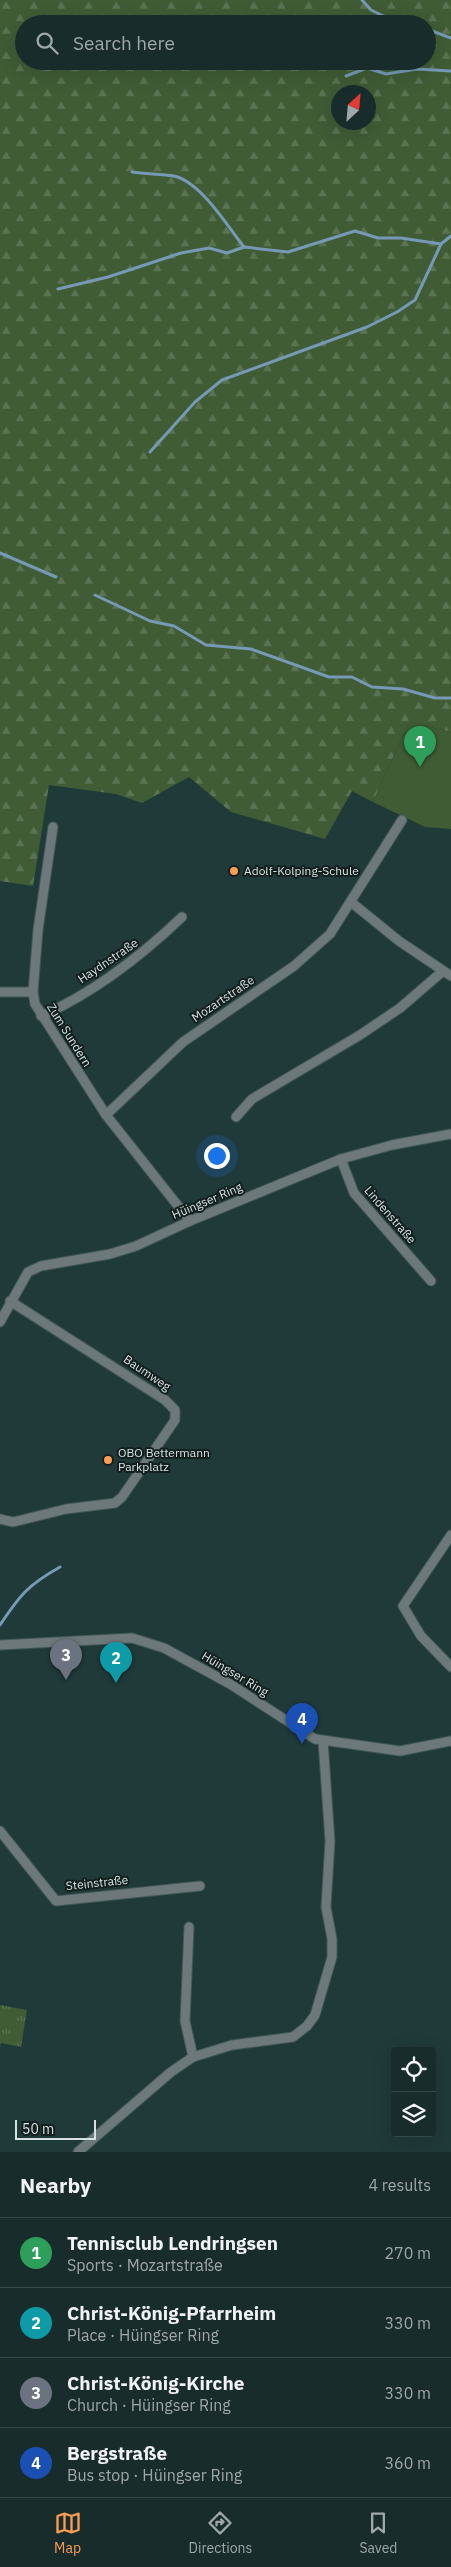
<!DOCTYPE html>
<html lang="en">
<head>
<meta charset="utf-8">
<style>
	body { margin:0; font-family:"IBM Plex Sans",sans-serif; background:#253837; color:#f1f3f6 }
	.controls { position:absolute; right:15px; bottom:15px; display:grid; overflow:hidden; border-radius:5px; box-shadow:0 5px 20px #0002 }
	.controls button { width:45px; height:45px; display:grid; place-items:center; padding:0; border:0; border-bottom:1px solid #364847; background:#182c2b; color:#f1f3f6; font:25px sans-serif }
	.compass { position:absolute; left:331px; top:85px; width:45px; height:45px; border-radius:50%; background:#182c2b; box-shadow:0 5px 20px #0002; rotate:26deg }
	.scale { position:absolute; left:15px; bottom:12px; width:81px; box-sizing:border-box; padding-left:5px; border:2px solid #d3e2e1; border-top:0; font-size:14px; line-height:18px; white-space:nowrap; color:#d3e2e1; -webkit-text-stroke:4px #131e1e; paint-order:stroke }
	.you { position:absolute; left:216px; top:1155px; width:18px; height:18px; margin:-12px; border:4px solid #fff; border-radius:50%; background:#1a73e8; box-shadow:0 0 0 8px #1a73e833 }
	.badge { display:grid; place-items:center; width:32px; height:32px; border-radius:50%; background:#fc9d54; color:#fff; font-size:16px; font-weight:700 }
	.pin { position:absolute; translate:-50% -41px; filter:drop-shadow(0 1px 2px #0008) }
	.pin::after { content:''; position:absolute; top:26px; width:18px; height:15px; background:inherit; clip-path:polygon(0 0,100% 0,50% 100%) }
	.list { margin:0; padding:0; list-style:none }
	h2 { display:flex; justify-content:space-between; align-items:center; height:65px; margin:0; padding:0 20px; font-size:21px }
	h2 small { font-size:16px; font-weight:400; color:#9fa7a9 }
	.list li { display:grid; grid-template-columns:32px 1fr auto; gap:15px; align-items:center; box-sizing:border-box; height:70px; padding:0 20px; border-top:1px solid #364847 }
	.list b { display:block; font-size:19px; white-space:nowrap }
	.list p { margin:0; font-size:16px; white-space:nowrap; color:#9fa7a9 }
	.list em { font-size:16px; font-style:normal; color:#9fa7a9 }
	.icon { flex:none; width:28px; height:28px; fill:none; stroke:currentColor; stroke-width:2; stroke-linecap:round; stroke-linejoin:round }
	.map { position:relative; flex:none; width:451px; height:2152px; overflow:hidden }
	.search { position:absolute; background:#182c2b; box-shadow:0 5px 20px #0002; left:15px; right:15px; top:15px; height:55px; display:flex; align-items:center; gap:12px; box-sizing:border-box; padding:0 18px; border-radius:28px; color:#9fa7a9; font-size:19px }
	.sheet { height:345px; background:#182c2b }
	nav { display:flex; justify-content:space-around; align-items:center; box-sizing:border-box; height:70px; border-top:1px solid #364847; background:#182c2b; font-size:14px; color:#9fa7a9 }
	nav a { display:grid; justify-items:center; gap:2px }
	nav .on { color:#fc9d54 }
	.map>svg:first-child { display:block }
</style>
</head>
<body>
<div class="map">
<svg width="451" height="2152" viewBox="0 0 451 2152">
	<defs>
		<pattern id="grass-tufts" width="24" height="20" patternUnits="userSpaceOnUse" patternTransform="scale(1.25)"><rect width="24" height="20" fill="#3f5c35"/><path d="M3 7l-1-3M5 7V3M7 7l1-3M15 17l-1-3M17 17v-4M19 17l1-3" fill="none" stroke="#5a7352"/></pattern>
		<pattern id="forest-firs" width="22" height="20" patternUnits="userSpaceOnUse" patternTransform="scale(1.25)"><rect width="22" height="20" fill="#3f5c35"/><path d="M5 1l3.5 6h-7zM16 11l3.5 6h-7z" fill="#5a7352"/></pattern>
	</defs>
	<rect width="100%" height="100%" fill="#203a39"/>
	<path fill="url(#grass-tufts)" d="M 0,2005 L 27,2010 L 21,2047 L 1,2043 L 0,2047 Z"/>
	<path fill="url(#forest-firs)" fill-rule="evenodd" d="M 0,0 L 451,0 L 451,732 L 409,722 L 373,802 L 352,791 L 325,839 L 231,812 L 189,777 L 142,803 L 116,794 L 49,785 L 33,886 L 0,881 ZM 24,24 L 427,24 L 427,61 L 24,61 ZM 338,92 L 368,92 L 368,122 L 338,122 Z"/>
	<path fill="#3f5c35" d="M 409,722 L 451,732 L 451,829 L 425,827 L 373,802 Z"/>
	<g fill="none" stroke-linecap="round" stroke-linejoin="round">
		<g stroke="#7699b5" stroke-width="3">
			<path d="M 362,0 L 371,10 L 400,24"/>
			<path d="M 427,29 L 451,38"/>
			<path d="M 346,76 L 367,68 L 386,74 L 417,69 L 451,71"/>
			<path d="M 132,172 C 146,174 161,174 174,176 C 201,182 228,227 244,247"/>
			<path d="M 58,289 L 108,277 L 181,253 L 209,248 L 227,253 L 244,247 L 288,252 L 355,231 L 378,238 L 401,238 L 441,244 L 451,236"/>
			<path d="M 150,452 L 195,402 L 222,380 L 367,327 L 397,312 L 415,300 L 441,244"/>
			<path d="M 0,553 L 56,577"/>
			<path d="M 95,595 L 150,621 L 174,626 L 206,645 L 251,649 L 329,677 L 352,677 L 372,687 L 403,689 L 435,698 L 451,698"/>
			<path d="M 0,1625 C 20,1595 28,1585 60,1567"/>
		</g>
		<defs>
			<g id="street">
				<path d="M 53,827 L 38,930 L 33,992 L 35,1004 L 106,1115 L 190,1221"/>
				<path d="M 351,902 L 399,941 L 451,976"/>
				<path d="M 0,992 L 33,992"/>
				<path d="M 41,1016 C 94,993 141,956 182,917"/>
				<path d="M 106,1115 L 183,1042 L 294,966 L 330,934 L 402,820"/>
				<path d="M 236,1117 L 252,1099 L 360,1035 L 400,1008 L 443,971"/>
				<path d="M 341,1159 L 354,1193 L 431,1281"/>
				<path d="M 0,1322 L 28,1272 L 41,1266 L 110,1254 L 136,1246 L 190,1221 L 341,1159 L 392,1145 L 451,1134"/>
				<path d="M 0,1519 L 13,1522 L 66,1509 L 115,1503 L 122,1497 L 175,1420 L 175,1410 L 165,1400 L 10,1301"/>
				<path d="M 451,1535 L 403,1606 L 421,1636 L 451,1667"/>
				<path d="M 0,1645 L 132,1638 L 164,1648 L 230,1684 L 315,1739 L 400,1751 L 451,1741"/>
				<path d="M 0,1831 L 56,1901 L 200,1886"/>
				<path d="M 189,1927 L 185,2021 L 193,2057"/>
				<path d="M 78,2152 L 171,2072 L 193,2057 L 232,2045 L 293,2037 L 307,2026 L 315,2015 L 332,1957 L 332,1939 L 326,1907 L 330,1841 L 323,1741"/>
			</g>
		</defs>
		<use href="#street" stroke="#405857" stroke-width="11"/>
		<use href="#street" stroke="#6d787b" stroke-width="9"/>
	</g>
	<g fill="#fc9d54" stroke="#131e1e" stroke-width="2">
		<circle cx="234" cy="871" r="5"/>
		<circle cx="108" cy="1460" r="5"/>
	</g>
	<g text-anchor="middle" stroke-width="4" stroke-linejoin="round" paint-order="stroke">
		<g font-size="12" fill="#d3e2e1" stroke="#131e1e" text-anchor="start">
			<text x="244" y="875">Adolf-Kolping-Schule</text>
			<text x="118" y="1457">OBO Bettermann<tspan x="118" dy="14">Parkplatz</tspan></text>
		</g>
		<g font-size="12" fill="#d3e2e1" stroke="#131e1e">
			<text transform="translate(108 961) rotate(-34)" y="4">Haydnstraße</text>
			<text transform="translate(223 999) rotate(-34)" y="4">Mozartstraße</text>
			<text transform="translate(69 1035) rotate(58)" y="4">Zum Sundern</text>
			<text transform="translate(207 1201) rotate(-23)" y="4">Hüingser Ring</text>
			<text transform="translate(390 1215) rotate(49)" y="4">Lindenstraße</text>
			<text transform="translate(147 1373) rotate(34)" y="4">Baumweg</text>
			<text transform="translate(235 1674) rotate(31)" y="4">Hüingser Ring</text>
			<text transform="translate(97 1883) rotate(-6)" y="4">Steinstraße</text>
		</g>
	</g>
</svg>
<div class="controls">
<button><svg class="icon" aria-label="locate" viewBox="0 0 24 24"><circle cx="12" cy="12" r="6"/><path d="M12 2v4M12 18v4M2 12h4M18 12h4"/></svg></button>
<button><svg class="icon" aria-label="layers" viewBox="0 0 24 24"><path d="M12 4l9 5-9 5-9-5zM3 14l9 5 9-5"/></svg></button>
</div>
<svg class="compass" viewBox="-18 -18 36 36"><path d="M0-13l5 13h-10z" fill="#e53935"/><path d="M0 13l5-13h-10z" fill="#9fa7a9"/></svg>
<div class="scale">50 m</div>
<div class="you"></div>
<div class="pin badge" style="left:420px;top:767px;background:#2e9e5b">1</div>
<div class="pin badge" style="left:116px;top:1683px;background:#0f9aa8">2</div>
<div class="pin badge" style="left:66px;top:1680px;background:#6b7280">3</div>
<div class="pin badge" style="left:302px;top:1744px;background:#1a4fb4">4</div>
<div class="search"><svg class="icon" aria-label="search" viewBox="0 0 24 24"><circle cx="10" cy="10" r="6"/><path d="M15 15l6 6"/></svg>Search here</div>
</div>
<section class="sheet">
<h2>Nearby<small>4 results</small></h2>
<ul class="list">
<li><span class="badge" style="background:#2e9e5b">1</span><div><b>Tennisclub Lendringsen</b><p>Sports · Mozartstraße</p></div><em>270 m</em></li>
<li><span class="badge" style="background:#0f9aa8">2</span><div><b>Christ-König-Pfarrheim</b><p>Place · Hüingser Ring</p></div><em>330 m</em></li>
<li><span class="badge" style="background:#6b7280">3</span><div><b>Christ-König-Kirche</b><p>Church · Hüingser Ring</p></div><em>330 m</em></li>
<li><span class="badge" style="background:#1a4fb4">4</span><div><b>Bergstraße</b><p>Bus stop · Hüingser Ring</p></div><em>360 m</em></li>
</ul>
</section>
<nav>
<a class="on"><svg class="icon" aria-label="map" viewBox="0 0 24 24"><path d="M3 6l6-2 6 2 6-2v14l-6 2-6-2-6 2zM9 4v14M15 6v14"/></svg>Map</a>
<a><svg class="icon" aria-label="directions" viewBox="0 0 24 24"><path d="M12 3l9 9-9 9-9-9zM9 14v-3h6M13 9l2 2-2 2"/></svg>Directions</a>
<a><svg class="icon" aria-label="saved" viewBox="0 0 24 24"><path d="M7 4h10v16l-5-4-5 4z"/></svg>Saved</a>
</nav>
</body>
</html>
